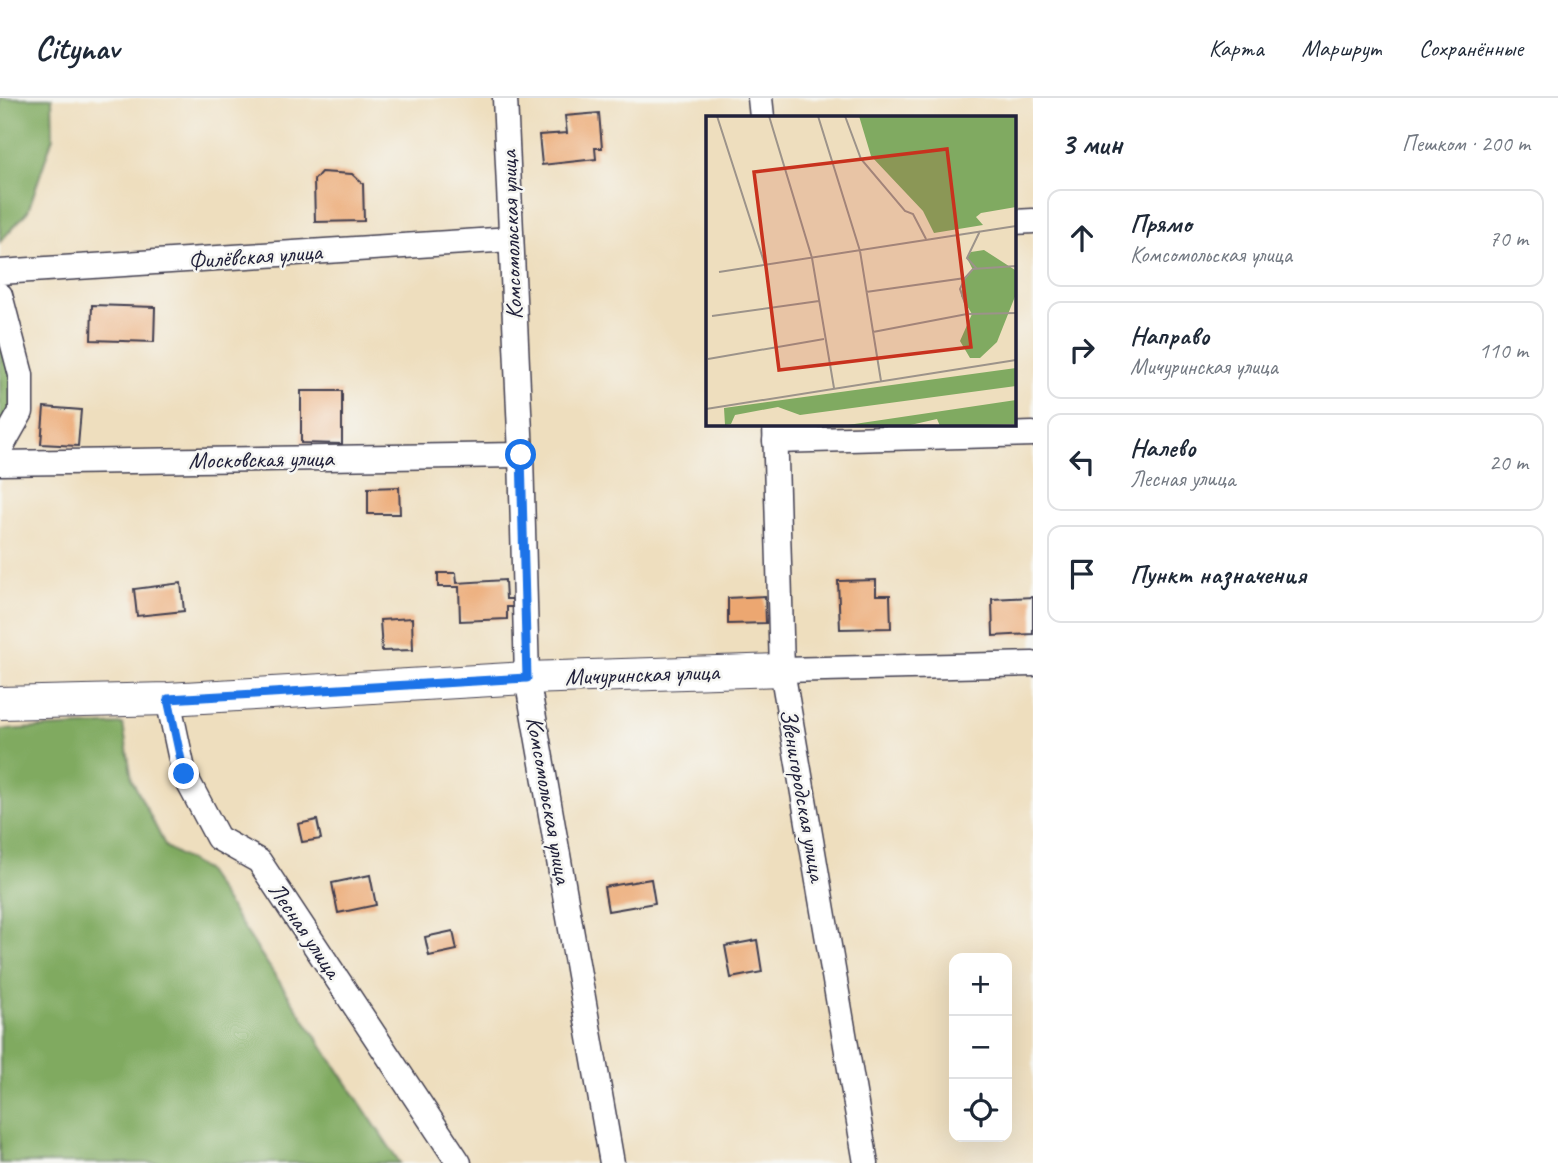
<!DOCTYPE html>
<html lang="ru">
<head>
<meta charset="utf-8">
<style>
	body { margin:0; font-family:Caveat,sans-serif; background:#f6f6f7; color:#1f2937 }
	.controls { position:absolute; right:21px; bottom:21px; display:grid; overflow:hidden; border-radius:14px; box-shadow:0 7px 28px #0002 }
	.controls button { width:63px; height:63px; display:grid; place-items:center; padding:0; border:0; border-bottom:2px solid #e0e1e3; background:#fff; color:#1f2937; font:35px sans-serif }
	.stop { position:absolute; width:21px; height:21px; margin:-16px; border:5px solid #1a73e8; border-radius:50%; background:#fff }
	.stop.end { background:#1a73e8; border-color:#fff; box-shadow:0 2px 7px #0008 }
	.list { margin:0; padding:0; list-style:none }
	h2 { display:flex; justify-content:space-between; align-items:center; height:91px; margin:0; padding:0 28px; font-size:30px }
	h2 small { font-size:23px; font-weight:400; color:#747a83 }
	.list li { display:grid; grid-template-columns:46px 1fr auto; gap:21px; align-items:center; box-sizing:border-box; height:98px; margin:0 14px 14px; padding:0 14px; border:2px solid #e0e1e3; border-radius:14px }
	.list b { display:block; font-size:26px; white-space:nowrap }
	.list p { margin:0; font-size:23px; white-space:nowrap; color:#747a83 }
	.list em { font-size:23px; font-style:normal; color:#747a83 }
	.icon { flex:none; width:38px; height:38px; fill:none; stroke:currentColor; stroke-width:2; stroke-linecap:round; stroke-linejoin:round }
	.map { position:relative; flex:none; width:1033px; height:1065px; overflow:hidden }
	header { display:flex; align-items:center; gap:42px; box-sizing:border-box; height:98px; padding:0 35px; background:#fff; border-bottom:2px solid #e0e1e3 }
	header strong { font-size:33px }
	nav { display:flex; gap:38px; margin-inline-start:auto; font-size:24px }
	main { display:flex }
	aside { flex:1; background:#fff }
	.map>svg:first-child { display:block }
</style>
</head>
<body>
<header>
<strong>Citynav</strong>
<nav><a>Карта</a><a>Маршрут</a><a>Сохранённые</a></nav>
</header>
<main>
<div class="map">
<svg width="1033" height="1065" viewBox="0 0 1033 1065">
	<rect width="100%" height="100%" fill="#f6f6f2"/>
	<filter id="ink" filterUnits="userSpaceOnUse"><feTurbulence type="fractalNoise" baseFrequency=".0143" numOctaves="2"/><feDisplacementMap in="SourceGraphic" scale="14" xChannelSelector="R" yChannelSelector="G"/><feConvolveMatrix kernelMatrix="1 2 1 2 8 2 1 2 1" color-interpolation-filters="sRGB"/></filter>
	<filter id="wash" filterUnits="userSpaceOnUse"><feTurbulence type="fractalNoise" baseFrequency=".00686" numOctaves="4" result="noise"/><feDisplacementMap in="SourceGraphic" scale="28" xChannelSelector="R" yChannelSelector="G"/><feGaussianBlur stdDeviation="1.57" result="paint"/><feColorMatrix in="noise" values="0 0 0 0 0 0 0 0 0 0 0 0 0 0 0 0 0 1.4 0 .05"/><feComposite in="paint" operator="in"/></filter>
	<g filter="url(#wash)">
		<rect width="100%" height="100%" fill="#eedebe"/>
		<g fill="#80aa61" stroke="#51664e" stroke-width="2">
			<path d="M 0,0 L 52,0 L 53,39 L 28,113 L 0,144 Z"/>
			<path d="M 0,212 L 21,277 L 0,351 Z"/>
			<path d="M 123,626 L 132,682 L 166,749 L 205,772 L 400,1065 L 0,1065 L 0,632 Z"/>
		</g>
		<g id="blocks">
			<g fill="#eca771">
				<path d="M 599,15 L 602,50 L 595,50 L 596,61 L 542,67 L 539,37 L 567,35 L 565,18 Z"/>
				<path d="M 321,74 L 352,76 L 363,86 L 364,123 L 315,124 L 314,82 Z"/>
				<path d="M 92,207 L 155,209 L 154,244 L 91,242 Z"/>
				<path d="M 301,293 L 342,293 L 342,346 L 301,345 Z"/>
				<path d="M 44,309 L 81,312 L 78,348 L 41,346 Z"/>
				<path d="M 399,389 L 400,416 L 368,416 L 368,390 Z"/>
				<path d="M 438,475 L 456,475 L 457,485 L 505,482 L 506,501 L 512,501 L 513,509 L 507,509 L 507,521 L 460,523 L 459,489 L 438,489 Z"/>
				<path d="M 876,482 L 876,497 L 890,497 L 891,530 L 840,531 L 838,483 Z"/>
				<path d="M 181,485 L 184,513 L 137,518 L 134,491 Z"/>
				<path d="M 765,498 L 766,525 L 728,526 L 728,500 Z"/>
				<path d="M 1033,499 L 1033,536 L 993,538 L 992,501 Z"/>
				<path d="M 412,520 L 413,552 L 382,553 L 380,522 Z"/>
				<path d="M 317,722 L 321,741 L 302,744 L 298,726 Z"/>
				<path d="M 370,777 L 376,807 L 338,815 L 332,785 Z"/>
				<path d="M 651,781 L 655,805 L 608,813 L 604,789 Z"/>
				<path d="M 453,833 L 457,852 L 429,858 L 425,839 Z"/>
				<path d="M 757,842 L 762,874 L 731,880 L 725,848 Z"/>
			</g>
		</g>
	</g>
	<g filter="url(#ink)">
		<use href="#blocks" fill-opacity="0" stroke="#413e4f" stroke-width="2"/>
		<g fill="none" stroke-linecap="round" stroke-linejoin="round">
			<defs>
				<g id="minor">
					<path d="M 505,0 L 521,357 L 527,580 L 612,1065"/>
					<path d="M 760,0 L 762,19"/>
					<path d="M 1014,124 L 1033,123"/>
					<path d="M 0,174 L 511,141"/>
					<path d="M 0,197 L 21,277 L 21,314 L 0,351"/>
					<path d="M 775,326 L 782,572 L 866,1065"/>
					<path d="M 775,343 L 1033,336"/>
					<path d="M 0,365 L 521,357"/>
					<path d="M 782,572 L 1033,566"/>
					<path d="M 168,601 L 184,676 L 218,740 L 259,763 L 459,1065"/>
				</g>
				<path id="tertiary" d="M 0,605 L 168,601 L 527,580 L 782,572"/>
			</defs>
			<use href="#minor" stroke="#413e4f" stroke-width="27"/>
			<use href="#tertiary" stroke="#413e4f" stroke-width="34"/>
			<use href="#minor" stroke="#fff" stroke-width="24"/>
			<use href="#tertiary" stroke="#fff" stroke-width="32"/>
		</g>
	</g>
	<g fill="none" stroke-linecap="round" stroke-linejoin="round" filter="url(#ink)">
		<path stroke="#1a73e8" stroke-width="9" d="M 184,676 L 168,601 L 527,580 L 521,357"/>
	</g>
	<g text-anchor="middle" stroke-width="5" stroke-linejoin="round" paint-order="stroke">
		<g font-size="24" fill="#22223b" stroke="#f6f6f2">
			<text transform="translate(511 137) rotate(-92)" y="8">Комсомольская улица</text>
			<text transform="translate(255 158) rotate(-4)" y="8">Филёвская улица</text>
			<text transform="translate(261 361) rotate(-1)" y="8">Московская улица</text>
			<text transform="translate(642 576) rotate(-2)" y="8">Мичуринская улица</text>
			<text transform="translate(803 697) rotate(80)" y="8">Звенигородская улица</text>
			<text transform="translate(549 702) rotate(80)" y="8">Комсомольская улица</text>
			<text transform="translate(305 832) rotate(56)" y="8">Лесная улица</text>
		</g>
	</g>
	<g transform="translate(706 18)">
		<rect width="310" height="310" fill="#eedebe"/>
		<path d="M 153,0 L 310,0 L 310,91 L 275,97 L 270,101 L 277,109 L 228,117 L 217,95 L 165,40 ZM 278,134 L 309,154 L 310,178 L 291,226 L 274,242 L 264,242 L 254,225 L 266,198 L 255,180 L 257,165 L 267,154 L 261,142 L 265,136 ZM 310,252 L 310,270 L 94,299 L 72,291 L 29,299 L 25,308 L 19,309 L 18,292 ZM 310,284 L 310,308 L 234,310 L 231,303 L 200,310 L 135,310 Z" fill="#80aa61"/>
		<path fill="none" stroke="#9c938a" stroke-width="2" d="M 11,0 L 59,149M 63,0 L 106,142 L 128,272M 112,0 L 154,135 L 175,265M 139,0 L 155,43 L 199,95 L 207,98 L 220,123M 271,153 L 261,142 L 274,115M 13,156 L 310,110M 259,162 L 254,173 L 263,199M 160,176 L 259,162 L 267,153 L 310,150M 6,200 L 113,185M 167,216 L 261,198 L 310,197M 2,243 L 118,223M 0,293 L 310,244"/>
		<path fill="#c8321e" fill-opacity="0.15" stroke="#c8321e" stroke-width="3.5" d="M 241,33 L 265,231 L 73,254 L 48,56 Z"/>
		<rect width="310" height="310" fill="none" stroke="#22223b" stroke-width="3.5"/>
	</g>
</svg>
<div class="controls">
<button>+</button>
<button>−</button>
<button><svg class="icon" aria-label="locate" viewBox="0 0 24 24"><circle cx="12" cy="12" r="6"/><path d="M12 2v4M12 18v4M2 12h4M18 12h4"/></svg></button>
</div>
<div class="stop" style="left:521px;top:357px"></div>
<div class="stop end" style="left:184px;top:676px"></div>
</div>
<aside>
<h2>3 мин<small>Пешком · 200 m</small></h2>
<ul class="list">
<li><svg class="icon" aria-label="ahead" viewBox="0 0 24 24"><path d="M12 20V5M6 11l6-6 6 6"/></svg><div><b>Прямо</b><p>Комсомольская улица</p></div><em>70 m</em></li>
<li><svg class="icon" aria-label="right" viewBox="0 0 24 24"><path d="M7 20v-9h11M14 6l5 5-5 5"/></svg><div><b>Направо</b><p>Мичуринская улица</p></div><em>110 m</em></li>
<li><svg class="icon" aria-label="left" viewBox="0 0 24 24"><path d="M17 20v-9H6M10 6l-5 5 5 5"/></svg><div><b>Налево</b><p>Лесная улица</p></div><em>20 m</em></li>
<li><svg class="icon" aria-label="arrive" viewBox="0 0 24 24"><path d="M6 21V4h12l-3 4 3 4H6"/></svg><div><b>Пункт назначения</b></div></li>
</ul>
</aside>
</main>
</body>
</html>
